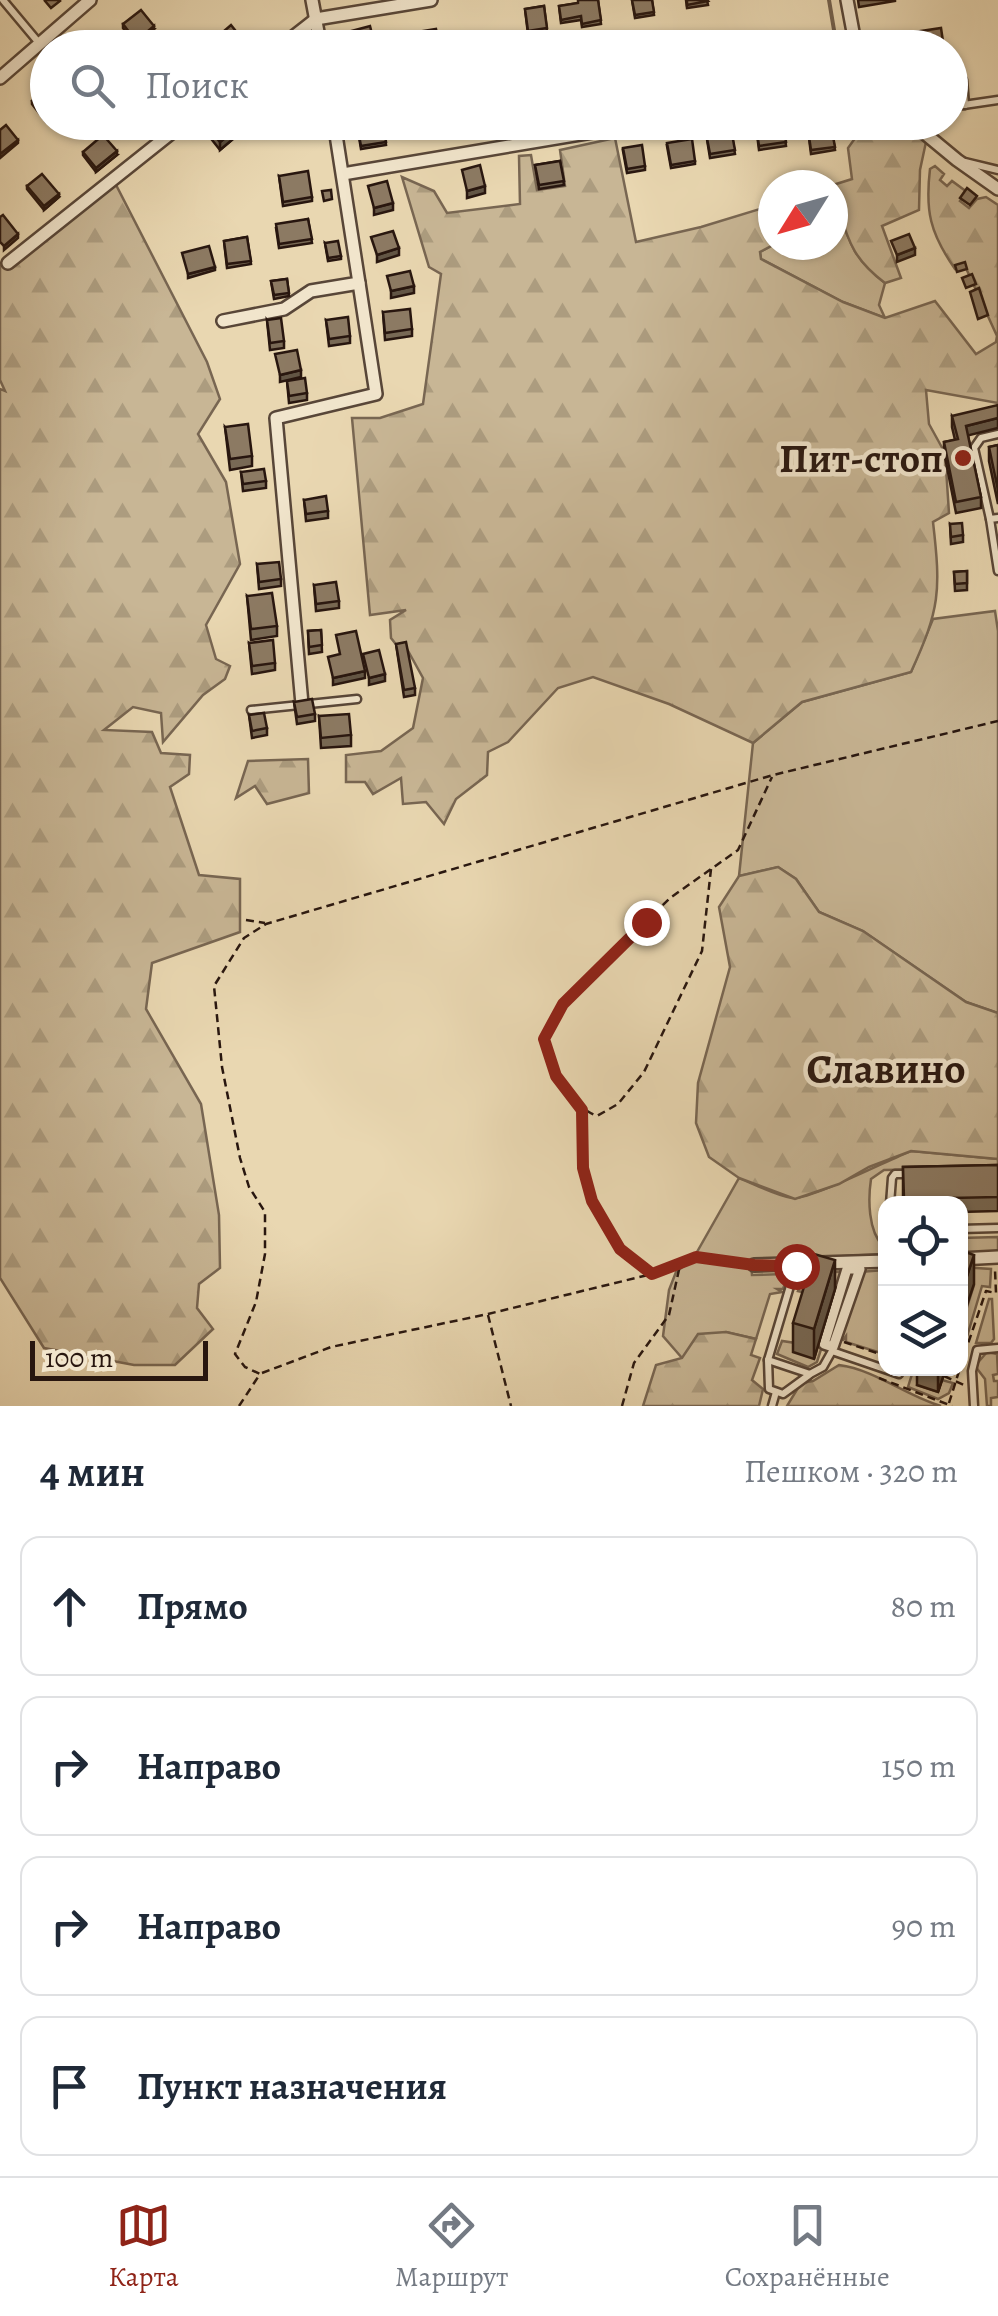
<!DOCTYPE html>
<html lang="ru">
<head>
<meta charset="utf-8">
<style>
	body { margin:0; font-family:Alegreya,serif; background:#f6f6f7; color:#1f2937 }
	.controls { position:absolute; right:30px; bottom:30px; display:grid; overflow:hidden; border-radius:20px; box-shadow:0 2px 8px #0004 }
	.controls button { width:90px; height:90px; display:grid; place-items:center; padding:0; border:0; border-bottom:2px solid #e0e1e3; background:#fff; color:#1f2937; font:50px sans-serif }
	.compass { position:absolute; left:758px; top:170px; width:90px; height:90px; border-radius:50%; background:#fff; box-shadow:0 2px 8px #0004; rotate:233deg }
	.scale { position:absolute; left:30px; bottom:25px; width:178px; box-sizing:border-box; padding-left:10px; border:5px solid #28160f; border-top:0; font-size:28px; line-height:35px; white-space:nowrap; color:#28160f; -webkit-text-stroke:8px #f1e5cc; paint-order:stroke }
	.stop { position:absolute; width:30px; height:30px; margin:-22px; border:8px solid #8f2418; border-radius:50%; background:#fff }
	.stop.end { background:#8f2418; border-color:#fff; box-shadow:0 2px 10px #0008 }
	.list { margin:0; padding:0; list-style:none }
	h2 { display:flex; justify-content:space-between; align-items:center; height:130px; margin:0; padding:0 40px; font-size:42px }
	h2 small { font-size:32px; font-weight:400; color:#747a83 }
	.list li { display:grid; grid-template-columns:65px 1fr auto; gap:30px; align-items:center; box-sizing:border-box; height:140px; margin:0 20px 20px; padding:0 20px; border:2px solid #e0e1e3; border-radius:20px }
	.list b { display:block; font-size:38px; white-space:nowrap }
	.list em { font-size:32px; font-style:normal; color:#747a83 }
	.icon { flex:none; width:55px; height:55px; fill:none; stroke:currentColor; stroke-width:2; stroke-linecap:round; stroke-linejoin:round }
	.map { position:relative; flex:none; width:998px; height:1406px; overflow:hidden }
	.search { position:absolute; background:#fff; box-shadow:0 2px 8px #0004; left:30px; right:30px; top:30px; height:110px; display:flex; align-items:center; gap:25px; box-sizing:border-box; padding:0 35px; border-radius:55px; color:#747a83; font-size:38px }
	.sheet { height:770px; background:#fff }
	nav { display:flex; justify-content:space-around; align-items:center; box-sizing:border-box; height:140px; border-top:2px solid #e0e1e3; background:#fff; font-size:28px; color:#747a83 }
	nav a { display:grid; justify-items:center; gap:5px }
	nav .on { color:#8f2418 }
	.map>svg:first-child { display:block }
</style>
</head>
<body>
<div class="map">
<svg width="998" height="1406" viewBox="0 0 998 1406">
	<defs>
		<pattern id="forest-firs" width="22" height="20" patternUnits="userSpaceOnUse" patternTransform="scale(2.5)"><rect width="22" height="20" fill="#c8b695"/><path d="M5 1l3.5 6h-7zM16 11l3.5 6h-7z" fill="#ac9c7f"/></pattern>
	</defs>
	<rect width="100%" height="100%" fill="#e9d7b1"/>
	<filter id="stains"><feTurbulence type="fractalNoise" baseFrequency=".002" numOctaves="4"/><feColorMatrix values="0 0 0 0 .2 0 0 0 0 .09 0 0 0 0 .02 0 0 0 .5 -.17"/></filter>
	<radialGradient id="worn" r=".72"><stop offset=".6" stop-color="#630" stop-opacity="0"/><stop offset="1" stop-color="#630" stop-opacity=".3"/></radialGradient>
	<g fill="#c8b695" stroke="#786652" stroke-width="2.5">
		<path d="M 833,210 L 839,210 C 849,244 856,261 885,283 L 879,305 L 885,318 L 843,302 L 761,259 L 760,252 L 773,245 L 833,245 Z"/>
		<path d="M 995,611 L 998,631 L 998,1013 L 966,1002 L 863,931 L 819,912 L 796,879 L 778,867 L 739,876 L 753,743 L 802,702 L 911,672 L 933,619 Z"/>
		<path d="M 911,1151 L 998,1159 L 998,1168 L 884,1170 L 871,1179 C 868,1199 868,1231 883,1246 L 882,1254 L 751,1261 L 752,1275 L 784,1274 L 786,1281 L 783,1289 L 777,1289 L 782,1292 L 770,1294 L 756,1339 L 726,1332 L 682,1358 L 663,1336 L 669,1290 L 676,1272 L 693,1259 L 739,1178 C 755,1184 774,1195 792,1198 C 810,1200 888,1160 911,1151 Z"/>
		<path d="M 998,1237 L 998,1252 L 961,1253 L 960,1238 Z"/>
		<path d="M 961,1267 L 991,1269 L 990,1287 L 982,1286 L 961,1357 L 961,1326 L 974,1285 Z"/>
		<path d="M 885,1270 L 886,1349 L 884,1354 L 846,1342 L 846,1336 L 843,1340 L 837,1338 L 859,1272 Z"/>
		<path d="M 846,1271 L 817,1362 L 808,1367 L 777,1354 L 782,1341 L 796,1343 L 811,1294 L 798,1291 L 805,1275 Z"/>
		<path d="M 989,1299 L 992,1299 L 994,1339 L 991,1343 L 976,1343 Z"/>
		<path d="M 987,1352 L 997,1354 L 998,1374 L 993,1375 L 994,1381 L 998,1381 L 998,1397 L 991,1398 L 991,1406 L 987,1406 L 985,1379 L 975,1366 Z"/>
		<path d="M 913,1371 L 921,1373 L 917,1385 L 938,1392 L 942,1380 L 953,1383 L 949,1393 L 938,1399 L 908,1387 Z"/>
	</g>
	<g fill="url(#forest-firs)" stroke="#786652" stroke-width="2.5">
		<path d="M 866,123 L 893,123 L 926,142 L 920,170 L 919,210 L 882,226 L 901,278 L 885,283 C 856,261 849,245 839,210 L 833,210 L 833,185 L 852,179 L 848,148 Z"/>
		<path d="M 615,138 L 636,242 L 701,227 L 773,205 L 773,245 L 760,252 L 761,259 L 843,302 L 885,318 L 935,301 L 976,354 L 996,342 L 997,336 L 965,266 L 955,269 C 930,233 925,211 930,169 L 935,166 L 944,174 L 940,180 L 947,186 L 952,181 L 967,192 L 960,201 L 969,208 L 977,199 L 986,197 L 998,205 L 998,403 L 926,390 L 929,424 L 945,453 L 949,513 L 933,522 C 941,591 940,609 911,672 L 802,702 L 753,743 L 669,704 L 593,677 L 558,688 L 508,742 L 488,752 L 487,775 L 456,799 L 444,824 L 426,802 L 403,804 L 401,778 L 373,794 L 365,782 L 346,782 L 346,755 L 381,751 L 413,728 L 423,678 L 407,649 L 398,647 L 391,638 L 390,620 L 406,610 L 370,615 L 352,418 L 380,418 L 423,404 L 441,274 L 429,267 L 402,177 L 434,191 L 447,213 L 520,204 L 519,156 L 531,155 L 537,190 L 565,186 L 560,150 Z"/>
		<path d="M 113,179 L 207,362 L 220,399 L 198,434 L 226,482 L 240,564 L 206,625 L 216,659 L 230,666 L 225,679 L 203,695 L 163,742 L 161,713 L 133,707 L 104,730 L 152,732 L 161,753 L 190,755 L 189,774 L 170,787 L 199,875 L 240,879 L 240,932 L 152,963 L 146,1009 L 201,1104 L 219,1215 L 220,1268 L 199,1284 L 197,1308 L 213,1329 L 175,1365 L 134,1365 L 44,1348 L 0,1278 L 0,389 L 5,391 L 0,380 L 0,266 Z"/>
		<path d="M 308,759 L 309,793 L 267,804 L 255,786 L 236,798 L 248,761 Z"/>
		<path d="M 778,867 L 796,879 L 819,912 L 863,931 L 966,1002 L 998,1013 L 998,1159 L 911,1151 L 869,1167 L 839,1184 L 795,1199 L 739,1178 L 709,1157 L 696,1123 L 698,1083 L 730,967 L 719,907 L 739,876 Z"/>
		<path d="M 726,1332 L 756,1339 L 751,1355 L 760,1358 L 752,1380 L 763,1389 L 759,1406 L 643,1406 L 656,1365 L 682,1358 L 698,1334 Z"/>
		<path d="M 839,1365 C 876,1370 906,1396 941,1406 L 787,1406 L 801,1383 L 813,1381 Z"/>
	</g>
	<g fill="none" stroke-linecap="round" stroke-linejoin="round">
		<g stroke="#74624f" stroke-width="4">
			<path d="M 829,0 L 837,48"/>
			<path d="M 848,122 L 848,123"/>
		</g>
		<defs>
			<g id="service">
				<path d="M 3,0 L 39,43"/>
				<path d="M 950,82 L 963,80 L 965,105"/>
				<path d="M 950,107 L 998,100"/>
				<path d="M 965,162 L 998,170"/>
				<path d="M 998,518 L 990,519 L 998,571"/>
				<path d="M 990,519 L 974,448 L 981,438 L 998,434"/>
				<path d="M 251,710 L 357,699"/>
				<path d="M 890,1204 L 892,1178 L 895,1174 L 912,1174"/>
				<path d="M 960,1229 L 998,1228"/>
				<path d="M 796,1266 L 768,1360 L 810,1374 L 823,1367 L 832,1351 L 899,1374 L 901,1368"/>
				<path d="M 768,1360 L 769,1389 L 783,1394 L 809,1375"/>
				<path d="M 772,1406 L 776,1392"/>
				<path d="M 974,1406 L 972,1371 L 977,1350 L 998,1348"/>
			</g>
			<path id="pedestrian" d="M 847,1269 L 860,1269 L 833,1347 L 824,1344 Z"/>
			<g id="minor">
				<path d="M 312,0 L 321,48"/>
				<path d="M 847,0 L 856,48"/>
				<path d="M 279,48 L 316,19 L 431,0"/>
				<path d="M 0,78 L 90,0"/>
				<path d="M 911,122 L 957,160 L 998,189"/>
				<path d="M 343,174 L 652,122"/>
				<path d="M 8,263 L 185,122"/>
				<path d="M 223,321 L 284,309 L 311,291 L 359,283 L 334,122"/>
				<path d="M 302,704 L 276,418 L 376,394 L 359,283"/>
				<path d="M 960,1259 L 998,1257"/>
				<path d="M 754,1265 L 886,1261"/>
			</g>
		</defs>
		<use href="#service" stroke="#584638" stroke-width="11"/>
		<use href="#pedestrian" stroke="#584638" stroke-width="14"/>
		<use href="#minor" stroke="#584638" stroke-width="16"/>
		<g stroke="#28160f" stroke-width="2.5" stroke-dasharray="8 5" stroke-linecap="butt">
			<path d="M 711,869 L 702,951 L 644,1072 L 618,1104 L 597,1116 C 565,1103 554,1069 544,1039 L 563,1004 L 670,898 L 738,850 L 772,777"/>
			<path d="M 246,920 L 265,923"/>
			<path d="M 582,1110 C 578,1182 593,1228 650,1273"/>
			<path d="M 488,1315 L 511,1406"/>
			<path d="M 844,1342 L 886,1356"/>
			<path d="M 960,1367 L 986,1291 L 996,1293 L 995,1270"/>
			<path d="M 262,1373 L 331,1347 L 488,1314 L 652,1274 L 696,1257 L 742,1263"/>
			<path d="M 944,1376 L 964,1385"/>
			<path d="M 879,1378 L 952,1406"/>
			<path d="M 949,1403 L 960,1368"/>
			<path d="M 239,1406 L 260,1374 L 245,1367 L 235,1354 L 256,1302 L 265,1254 L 265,1212 L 249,1187 L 240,1158 L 222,1067 L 214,986 L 244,938 L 266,924 L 773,775 L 998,721"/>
			<path d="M 622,1406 L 634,1363 L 669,1315 L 680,1265"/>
		</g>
		<use href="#service" stroke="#f1e5cc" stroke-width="6"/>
		<use href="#pedestrian" stroke="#f1e5cc" stroke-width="9"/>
		<use href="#minor" stroke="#f1e5cc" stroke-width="11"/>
	</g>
	<g fill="#786955" stroke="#28160f" stroke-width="2.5">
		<path d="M 598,0 L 601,24 L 582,27 L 581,20 L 561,23 L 559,6 Z"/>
		<path d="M 632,0 L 652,0 L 654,15 L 635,18 Z"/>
		<path d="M 686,0 L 707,0 L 708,5 L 687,8 Z"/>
		<path d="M 858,0 L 895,0 L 895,1 L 859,7 Z"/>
		<path d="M 544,6 L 547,31 L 528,34 L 525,9 Z"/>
		<path d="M 123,24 L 154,29 L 136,44 L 123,28 Z"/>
		<path d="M 48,88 L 48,121 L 46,122 L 32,104 L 32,101 Z"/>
		<path d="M 383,122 L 386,145 L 361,149 L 357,125 Z"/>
		<path d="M 435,122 L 454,122 L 454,131 L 437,134 Z"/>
		<path d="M 480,122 L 500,122 L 500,124 L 481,127 Z"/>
		<path d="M 783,122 L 786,146 L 759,150 L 756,126 Z"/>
		<path d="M 205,124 L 240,133 L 220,150 L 205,131 Z"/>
		<path d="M 831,126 L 835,150 L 811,154 L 808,130 Z"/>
		<path d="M 731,129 L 735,154 L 710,158 L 706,133 Z"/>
		<path d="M 667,146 L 695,161 L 695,164 L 671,168 Z"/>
		<path d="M 623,151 L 645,166 L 645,170 L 627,173 Z"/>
		<path d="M 83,152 L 117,155 L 96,172 L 83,155 Z"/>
		<path d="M 560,161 L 564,185 L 539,189 L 535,165 Z"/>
		<path d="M 279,176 L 312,197 L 312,201 L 283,206 Z"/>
		<path d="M 27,186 L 59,197 L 44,210 L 27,189 Z"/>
		<path d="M 308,219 L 312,243 L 279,248 L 276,228 Z"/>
		<path d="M 247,237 L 251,264 L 227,268 L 224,241 Z"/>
		<path d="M 325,243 L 341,256 L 341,259 L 328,261 Z"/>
		<path d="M 287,279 L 289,296 L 274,299 L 271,281 Z"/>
		<path d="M 383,312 L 412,329 L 412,336 L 385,340 Z"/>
		<path d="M 267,320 L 284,341 L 284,348 L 270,350 Z"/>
		<path d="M 326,320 L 350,336 L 350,343 L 329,346 Z"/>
		<path d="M 287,381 L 307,393 L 307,400 L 289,403 Z"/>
		<path d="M 952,416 L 968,436 L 981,497 L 981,508 L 956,513 L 944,452 L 944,442 L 955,440 L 952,427 Z"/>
		<path d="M 225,427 L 252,456 L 252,466 L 230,470 Z"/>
		<path d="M 998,445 L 998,504 L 989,461 L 989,447 Z"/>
		<path d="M 241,472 L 266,481 L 266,488 L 243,491 Z"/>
		<path d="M 304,500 L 328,511 L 328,518 L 306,521 Z"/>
		<path d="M 950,524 L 963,535 L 963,542 L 951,544 Z"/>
		<path d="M 257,564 L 281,579 L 281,586 L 259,589 Z"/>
		<path d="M 967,571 L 967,590 L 955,591 L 954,572 Z"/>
		<path d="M 314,585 L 339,601 L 339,608 L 316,611 Z"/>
		<path d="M 247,596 L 277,626 L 277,636 L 251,640 Z"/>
		<path d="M 321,630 L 322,652 L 309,654 L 308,631 Z"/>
		<path d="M 249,643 L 275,663 L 275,670 L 252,674 Z"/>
		<path d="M 396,644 L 415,688 L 415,695 L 404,697 Z"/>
		<path d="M 294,702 L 315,714 L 315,721 L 297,724 Z"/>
		<path d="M 249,715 L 267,728 L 267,735 L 252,738 Z"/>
		<path d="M 319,716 L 351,735 L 351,746 L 321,748 Z"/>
		<path d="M 998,1165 L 998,1211 L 960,1212 L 960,1204 L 903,1204 L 903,1167 Z"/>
		<path d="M 835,1289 L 814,1359 L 793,1352 L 793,1323 Z"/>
		<path d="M 917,1368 L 946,1368 L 938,1392 L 917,1385 Z"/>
	</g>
	<g fill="#625545" stroke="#28160f" stroke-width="2.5">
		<path d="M 154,26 L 154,29 L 136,44 L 136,41 Z"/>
		<path d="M 374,42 L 374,48 L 352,48 Z"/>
		<path d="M 147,122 L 151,122 L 135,136 L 135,132 Z"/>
		<path d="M 240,126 L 240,133 L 220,150 L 220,142 Z"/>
		<path d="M 18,140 L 18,143 L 0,158 L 0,154 Z"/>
		<path d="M 117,151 L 117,155 L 96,172 L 96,168 Z"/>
		<path d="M 485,186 L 485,193 L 467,198 L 467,191 Z"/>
		<path d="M 59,194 L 59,197 L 44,210 L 44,206 Z"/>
		<path d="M 393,203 L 393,210 L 374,215 L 374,208 Z"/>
		<path d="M 18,234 L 18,238 L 4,250 L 4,246 Z"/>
		<path d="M 399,248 L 399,255 L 377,262 L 377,255 Z"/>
		<path d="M 915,248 L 915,255 L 897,262 L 897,255 Z"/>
		<path d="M 215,267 L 215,270 L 188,278 L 188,274 Z"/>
		<path d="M 414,286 L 414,293 L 391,298 L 391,291 Z"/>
		<path d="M 301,370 L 301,377 L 280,382 L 280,375 Z"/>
		<path d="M 998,418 L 998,428 L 966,436 L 966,426 Z"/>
		<path d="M 365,671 L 365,678 L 333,685 L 333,678 Z"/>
		<path d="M 385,674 L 385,681 L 369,685 L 369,678 Z"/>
		<path d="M 974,1255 L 974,1284 L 960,1326 L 960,1297 Z"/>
		<path d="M 835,1260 L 835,1289 L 814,1359 L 814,1329 Z"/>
		<path d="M 938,1368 L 946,1368 L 938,1392 Z"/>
	</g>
	<g fill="#8c7a63" stroke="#28160f" stroke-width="2.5">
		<path d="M 47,0 L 59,0 L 60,1 L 51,8 L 45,1 Z"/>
		<path d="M 578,0 L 598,0 L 601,20 L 582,24 L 581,16 L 561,20 L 559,6 L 578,3 Z"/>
		<path d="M 632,0 L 652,0 L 654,12 L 635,15 Z"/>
		<path d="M 687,0 L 707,0 L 708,1 L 687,5 Z"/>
		<path d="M 544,6 L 547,28 L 528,31 L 525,9 Z"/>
		<path d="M 141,10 L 154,26 L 136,41 L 123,24 Z"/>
		<path d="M 231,25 L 243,40 L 234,48 L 224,48 L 216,38 Z"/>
		<path d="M 370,26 L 374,42 L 352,48 L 348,32 Z"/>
		<path d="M 941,28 L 944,48 L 869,48 L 868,39 Z"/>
		<path d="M 436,29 L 440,48 L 420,48 L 417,32 Z"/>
		<path d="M 497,33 L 500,48 L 477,48 L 475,37 Z"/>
		<path d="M 395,41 L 396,48 L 380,48 L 379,45 Z"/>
		<path d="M 48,88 L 48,117 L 46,118 L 32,101 Z"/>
		<path d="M 126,122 L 147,122 L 135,132 Z"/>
		<path d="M 206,122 L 237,122 L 240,126 L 220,142 L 205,124 Z"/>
		<path d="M 371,122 L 383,122 L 386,142 L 361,146 L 357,125 Z"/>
		<path d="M 436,122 L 454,122 L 454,128 L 437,130 Z"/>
		<path d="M 458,122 L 468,122 L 469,128 L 459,130 Z"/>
		<path d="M 774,122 L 783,122 L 786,142 L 759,146 L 756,126 Z"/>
		<path d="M 6,125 L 18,140 L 0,154 L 0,130 Z"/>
		<path d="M 831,126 L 835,147 L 811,150 L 808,130 Z"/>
		<path d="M 731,129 L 735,150 L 710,154 L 706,133 Z"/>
		<path d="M 103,135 L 117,151 L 96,168 L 83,152 Z"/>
		<path d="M 692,139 L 695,161 L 671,165 L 667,143 Z"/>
		<path d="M 642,145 L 645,166 L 627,169 L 623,148 Z"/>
		<path d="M 560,161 L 564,181 L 539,185 L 535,165 Z"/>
		<path d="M 480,165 L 485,186 L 467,191 L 462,170 Z"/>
		<path d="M 308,171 L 312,197 L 283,202 L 279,176 Z"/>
		<path d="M 42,174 L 59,194 L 44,206 L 27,186 Z"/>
		<path d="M 387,181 L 393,203 L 374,208 L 368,186 Z"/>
		<path d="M 967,188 L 977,196 L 970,205 L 960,198 Z"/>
		<path d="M 331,190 L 332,199 L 324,201 L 322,191 Z"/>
		<path d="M 3,215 L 18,234 L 4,246 L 0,242 L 0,217 Z"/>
		<path d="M 308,219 L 312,239 L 279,244 L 276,224 Z"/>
		<path d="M 393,231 L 399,248 L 377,255 L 371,237 Z"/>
		<path d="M 909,234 L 915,248 L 897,255 L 891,241 Z"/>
		<path d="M 247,237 L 251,261 L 227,264 L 224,241 Z"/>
		<path d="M 338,241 L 341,256 L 328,258 L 325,243 Z"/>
		<path d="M 209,246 L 215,267 L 188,274 L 182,253 Z"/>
		<path d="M 965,262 L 967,269 L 957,272 L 955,265 Z"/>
		<path d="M 410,271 L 414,286 L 391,291 L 387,276 Z"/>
		<path d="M 972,274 L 976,284 L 966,288 L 962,278 Z"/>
		<path d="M 287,279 L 289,293 L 274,295 L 271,281 Z"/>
		<path d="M 979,288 L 988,315 L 978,319 L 970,292 Z"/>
		<path d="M 410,309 L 412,329 L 385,333 L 383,312 Z"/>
		<path d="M 348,317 L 350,336 L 329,339 L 326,320 Z"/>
		<path d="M 281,318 L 284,341 L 270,343 L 267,320 Z"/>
		<path d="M 297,350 L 301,370 L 280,375 L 275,354 Z"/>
		<path d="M 305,378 L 307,393 L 289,396 L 287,381 Z"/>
		<path d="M 998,405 L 998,418 L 966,426 L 981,497 L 956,502 L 944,442 L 958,439 L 952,416 Z"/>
		<path d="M 248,424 L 252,456 L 230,459 L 225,427 Z"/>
		<path d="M 998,445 L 998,490 L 989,447 Z"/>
		<path d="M 264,469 L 266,481 L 243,484 L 241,472 Z"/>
		<path d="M 326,496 L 328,511 L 306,514 L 304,500 Z"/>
		<path d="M 962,523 L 963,535 L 951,537 L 950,524 Z"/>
		<path d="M 279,562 L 281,579 L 259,582 L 257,564 Z"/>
		<path d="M 967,571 L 967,583 L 955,584 L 954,572 Z"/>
		<path d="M 336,582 L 339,601 L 316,604 L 314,585 Z"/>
		<path d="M 272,593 L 277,626 L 251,629 L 247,596 Z"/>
		<path d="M 321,630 L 322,645 L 309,647 L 308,631 Z"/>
		<path d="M 356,631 L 365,671 L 333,678 L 328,657 L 340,654 L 336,635 Z"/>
		<path d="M 273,640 L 275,663 L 252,666 L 249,643 Z"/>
		<path d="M 406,642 L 415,688 L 404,690 L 396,644 Z"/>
		<path d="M 379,650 L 385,674 L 369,678 L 363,654 Z"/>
		<path d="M 312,699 L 315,714 L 297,717 L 294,702 Z"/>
		<path d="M 264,713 L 267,728 L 252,731 L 249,715 Z"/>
		<path d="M 349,714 L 351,735 L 321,738 L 319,716 Z"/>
		<path d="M 998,1165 L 998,1197 L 904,1199 L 903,1167 Z"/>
		<path d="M 960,1250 L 974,1255 L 960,1297 Z"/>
		<path d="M 814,1254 L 835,1260 L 814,1329 L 793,1323 Z"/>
	</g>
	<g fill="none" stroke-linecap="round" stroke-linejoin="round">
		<path stroke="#8f2418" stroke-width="12" d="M 646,922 L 563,1004 L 544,1039 L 556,1076 L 582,1110 L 583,1168 L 592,1201 L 620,1249 L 652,1274 L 696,1257 L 754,1265 L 796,1266"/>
	</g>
	<circle fill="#8f2418" stroke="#f1e5cc" stroke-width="4" cx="963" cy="458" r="10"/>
	<g text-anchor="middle" stroke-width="9" stroke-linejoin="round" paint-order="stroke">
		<g font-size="40" font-weight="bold" fill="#28160f" stroke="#f1e5cc" text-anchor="end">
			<text x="943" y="472">Пит-стоп</text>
		</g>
		<g font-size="42" font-weight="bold" fill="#28160f" stroke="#f1e5cc">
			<text x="886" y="1083">Славино</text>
		</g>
	</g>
	<rect width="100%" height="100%" filter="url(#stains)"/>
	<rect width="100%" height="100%" fill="url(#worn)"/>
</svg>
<div class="controls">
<button><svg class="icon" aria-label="locate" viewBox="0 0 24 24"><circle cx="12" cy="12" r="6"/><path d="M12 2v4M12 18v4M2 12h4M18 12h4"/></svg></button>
<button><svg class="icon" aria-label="layers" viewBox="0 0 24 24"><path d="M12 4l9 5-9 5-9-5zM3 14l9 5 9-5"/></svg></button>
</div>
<svg class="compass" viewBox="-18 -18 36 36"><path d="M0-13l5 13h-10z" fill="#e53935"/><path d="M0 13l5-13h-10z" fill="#747a83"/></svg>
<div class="scale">100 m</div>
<div class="stop" style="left:796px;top:1266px"></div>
<div class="stop end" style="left:646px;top:922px"></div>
<div class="search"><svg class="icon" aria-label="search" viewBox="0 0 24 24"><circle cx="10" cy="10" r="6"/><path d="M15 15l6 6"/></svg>Поиск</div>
</div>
<section class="sheet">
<h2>4 мин<small>Пешком · 320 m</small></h2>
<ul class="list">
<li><svg class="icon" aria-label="ahead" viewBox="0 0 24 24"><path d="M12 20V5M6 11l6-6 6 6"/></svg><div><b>Прямо</b></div><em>80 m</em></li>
<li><svg class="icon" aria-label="right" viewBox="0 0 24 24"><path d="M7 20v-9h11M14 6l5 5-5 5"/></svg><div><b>Направо</b></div><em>150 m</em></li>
<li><svg class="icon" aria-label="right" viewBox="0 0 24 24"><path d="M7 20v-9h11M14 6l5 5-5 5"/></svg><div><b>Направо</b></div><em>90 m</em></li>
<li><svg class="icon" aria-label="arrive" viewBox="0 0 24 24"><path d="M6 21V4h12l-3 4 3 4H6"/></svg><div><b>Пункт назначения</b></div></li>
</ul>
</section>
<nav>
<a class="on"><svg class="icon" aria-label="map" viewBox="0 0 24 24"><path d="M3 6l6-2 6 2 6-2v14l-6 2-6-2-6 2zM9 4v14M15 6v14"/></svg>Карта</a>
<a><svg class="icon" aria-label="directions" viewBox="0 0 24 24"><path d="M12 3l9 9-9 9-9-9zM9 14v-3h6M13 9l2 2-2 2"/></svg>Маршрут</a>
<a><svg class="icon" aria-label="saved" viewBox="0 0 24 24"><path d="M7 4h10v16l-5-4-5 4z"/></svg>Сохранённые</a>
</nav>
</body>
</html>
